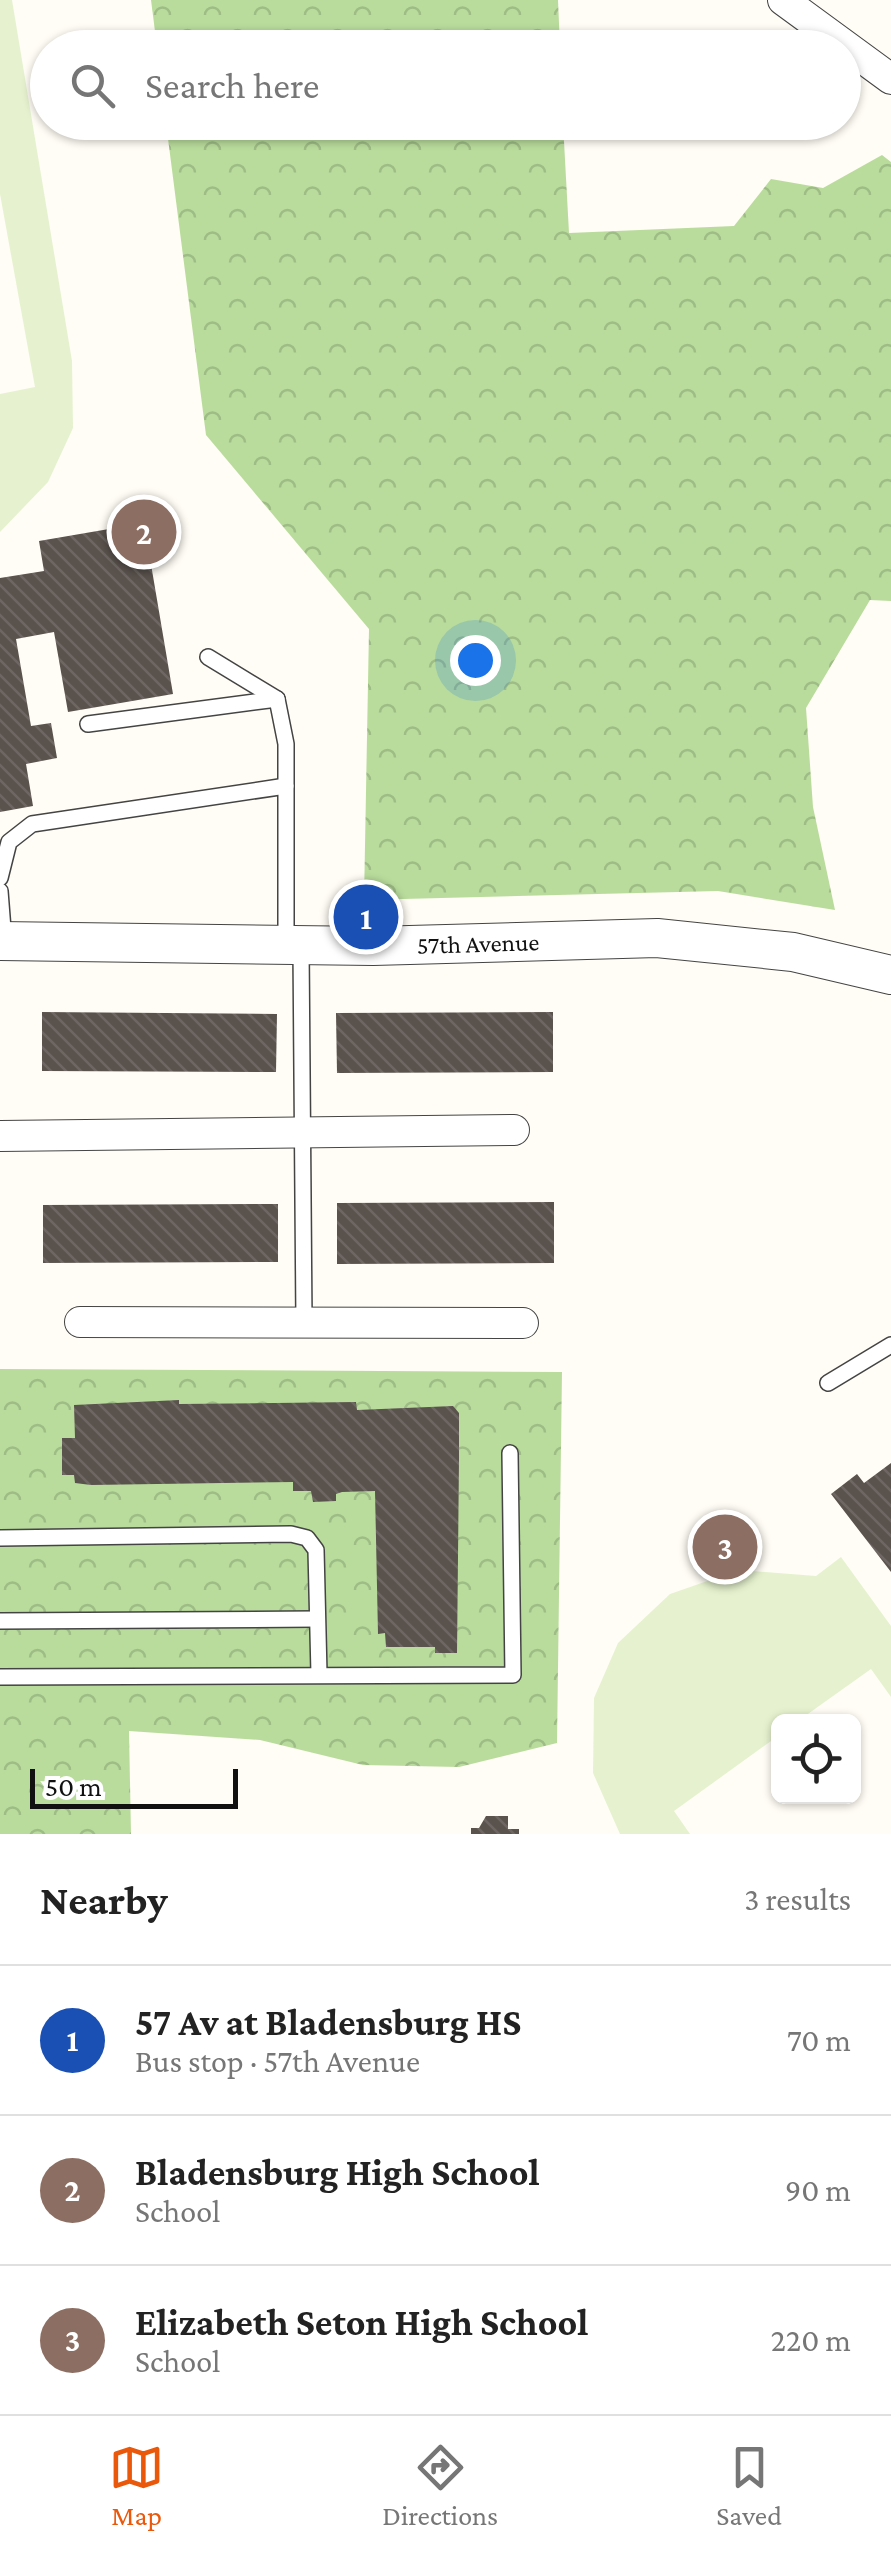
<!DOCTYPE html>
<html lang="en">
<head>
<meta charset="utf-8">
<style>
	body { margin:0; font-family:"Crimson Pro",serif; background:#f6f6f6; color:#222 }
	.controls { position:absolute; right:30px; bottom:30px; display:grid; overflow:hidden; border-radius:15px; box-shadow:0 2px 8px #0004 }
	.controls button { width:90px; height:90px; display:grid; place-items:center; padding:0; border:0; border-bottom:2px solid #e0e0e0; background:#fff; color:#222; font:50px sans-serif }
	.scale { position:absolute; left:30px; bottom:25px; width:208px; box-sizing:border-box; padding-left:10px; border:5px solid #111; border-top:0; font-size:28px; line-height:35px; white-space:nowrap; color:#111; -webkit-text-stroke:8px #fff; paint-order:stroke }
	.you { position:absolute; left:475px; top:660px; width:35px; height:35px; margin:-25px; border:8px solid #fff; border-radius:50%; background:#1a73e8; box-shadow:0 0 0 15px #1a73e833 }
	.badge { display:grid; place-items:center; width:65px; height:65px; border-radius:50%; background:#ea580c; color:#fff; font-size:32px; font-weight:700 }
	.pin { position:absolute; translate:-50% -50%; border:5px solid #fff; box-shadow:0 2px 10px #0006 }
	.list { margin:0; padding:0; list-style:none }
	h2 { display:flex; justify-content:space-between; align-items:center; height:130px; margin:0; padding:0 40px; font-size:42px }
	h2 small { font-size:32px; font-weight:400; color:#767676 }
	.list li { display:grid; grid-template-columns:65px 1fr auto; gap:30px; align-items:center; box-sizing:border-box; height:150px; padding:0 40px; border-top:2px solid #e0e0e0 }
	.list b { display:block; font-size:38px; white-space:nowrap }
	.list p { margin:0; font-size:32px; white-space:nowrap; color:#767676 }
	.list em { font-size:32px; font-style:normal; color:#767676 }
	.icon { flex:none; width:55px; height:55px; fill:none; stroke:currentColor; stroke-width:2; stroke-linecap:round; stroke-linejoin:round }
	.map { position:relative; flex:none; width:891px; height:1834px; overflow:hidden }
	.search { position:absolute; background:#fff; box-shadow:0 2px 8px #0004; left:30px; right:30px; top:30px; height:110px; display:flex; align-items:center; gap:25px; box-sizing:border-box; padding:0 35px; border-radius:55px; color:#767676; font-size:38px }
	.sheet { height:580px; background:#fff }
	nav { display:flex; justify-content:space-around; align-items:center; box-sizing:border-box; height:140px; border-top:2px solid #e0e0e0; background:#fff; font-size:28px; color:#767676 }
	nav a { display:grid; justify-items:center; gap:5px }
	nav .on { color:#ea580c }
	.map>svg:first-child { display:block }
</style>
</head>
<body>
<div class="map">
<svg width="891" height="1834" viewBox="0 0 891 1834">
	<defs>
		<pattern id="forest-crowns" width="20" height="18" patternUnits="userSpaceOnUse" patternTransform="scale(2.5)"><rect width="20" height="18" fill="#b9dc9c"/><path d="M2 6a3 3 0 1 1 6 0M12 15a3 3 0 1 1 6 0" fill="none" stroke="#9ebc85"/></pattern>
		<pattern id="building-back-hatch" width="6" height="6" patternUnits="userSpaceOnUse" patternTransform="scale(2.5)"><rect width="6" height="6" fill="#5a524d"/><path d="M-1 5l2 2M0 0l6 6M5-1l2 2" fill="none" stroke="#6d6662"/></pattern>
	</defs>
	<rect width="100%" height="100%" fill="#fffdf5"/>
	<g fill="url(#forest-crowns)">
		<path d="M 151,0 L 558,0 L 560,47 L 157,47 Z"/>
		<path d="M 166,123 L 563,123 L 569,233 L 734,226 L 771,179 L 823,188 L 882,155 L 891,162 L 891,601 L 870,600 L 806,708 L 813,807 L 835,910 L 718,891 L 364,900 L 369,629 L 206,435 Z"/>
		<path d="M 0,1369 L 562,1372 L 557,1743 L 459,1767 L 363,1765 L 260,1740 L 129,1731 L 131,1834 L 0,1834 Z"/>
	</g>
	<g fill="#e6f2cf">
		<path d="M 0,0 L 12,0 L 72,361 L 73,428 L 48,482 L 0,532 L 0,394 L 35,387 L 0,194 Z"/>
		<path d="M 841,1557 L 891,1626 L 891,1697 L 871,1669 L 798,1721 L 778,1722 L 778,1736 L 674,1811 L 690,1834 L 620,1834 L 593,1773 L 594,1698 L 618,1643 L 670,1594 L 739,1570 L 816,1576 Z"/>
	</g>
	<g fill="url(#building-back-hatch)">
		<path d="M 144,523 L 173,694 L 68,712 L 54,632 L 16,639 L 31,726 L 51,723 L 57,758 L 26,764 L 33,806 L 0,812 L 0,578 L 44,571 L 39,541 Z"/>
		<path d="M 42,1012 L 277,1014 L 276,1072 L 42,1071 Z"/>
		<path d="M 553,1012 L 553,1072 L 337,1073 L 336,1013 Z"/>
		<path d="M 554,1202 L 554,1263 L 337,1264 L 337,1203 Z"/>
		<path d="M 278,1204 L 278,1262 L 43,1263 L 43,1205 Z"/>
		<path d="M 179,1400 L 179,1404 L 356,1402 L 357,1410 L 453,1406 L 459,1413 L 459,1459 L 457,1653 L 435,1653 L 435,1647 L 386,1647 L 385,1633 L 378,1634 L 375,1491 L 342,1492 L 336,1494 L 336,1501 L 313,1502 L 311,1491 L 293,1491 L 293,1482 L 91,1485 L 75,1483 L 74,1475 L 62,1475 L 62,1438 L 75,1438 L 74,1405 Z"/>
		<path d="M 891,1463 L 891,1572 L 831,1494 L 857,1474 L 864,1483 Z"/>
		<path d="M 486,1816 L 508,1816 L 508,1829 L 519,1829 L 519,1834 L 471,1834 L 471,1828 L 479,1828 Z"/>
	</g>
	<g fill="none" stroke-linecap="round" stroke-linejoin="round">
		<defs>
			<g id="service">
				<path d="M 208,657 L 277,699 L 286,744 L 286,944"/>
				<path d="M 88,724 L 277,699"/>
				<path d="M 0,878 L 9,842 L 32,824 L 286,786"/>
				<path d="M 0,891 L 4,942"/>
				<path d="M 301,947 L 304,1323"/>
				<path d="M 828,1383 L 891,1345"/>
				<path d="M 0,1538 L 291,1534 L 307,1538 L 316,1550 L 319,1674"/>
				<path d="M 0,1621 L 317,1619"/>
				<path d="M 0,1677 L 513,1675 L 510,1453"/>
			</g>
			<g id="minor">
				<path d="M 783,0 L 891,79"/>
				<path d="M 0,1136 L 514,1130"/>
				<path d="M 80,1322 L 523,1323"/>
			</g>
			<g id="tertiary">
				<path id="s1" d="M 0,941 L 373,946 L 657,938 L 793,952 L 891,975"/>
			</g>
		</defs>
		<use href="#service" stroke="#444" stroke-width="18"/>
		<use href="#minor" stroke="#444" stroke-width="32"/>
		<use href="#tertiary" stroke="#444" stroke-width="40"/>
		<use href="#service" stroke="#fff" stroke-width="15"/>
		<use href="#minor" stroke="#fff" stroke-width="30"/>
		<use href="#tertiary" stroke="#fff" stroke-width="38"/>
	</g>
	<g text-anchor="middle" stroke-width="10" stroke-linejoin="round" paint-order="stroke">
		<g font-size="25" fill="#111" stroke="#fff">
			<text dy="9" stroke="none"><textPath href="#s1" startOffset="478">57th Avenue</textPath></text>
		</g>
	</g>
</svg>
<div class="controls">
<button><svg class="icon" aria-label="locate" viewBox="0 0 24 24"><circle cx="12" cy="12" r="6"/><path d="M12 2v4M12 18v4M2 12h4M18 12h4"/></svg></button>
</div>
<div class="scale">50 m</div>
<div class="you"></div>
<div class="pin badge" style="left:366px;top:917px;background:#1a4fb4">1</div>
<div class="pin badge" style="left:144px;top:532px;background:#8d6e63">2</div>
<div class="pin badge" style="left:725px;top:1547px;background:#8d6e63">3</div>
<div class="search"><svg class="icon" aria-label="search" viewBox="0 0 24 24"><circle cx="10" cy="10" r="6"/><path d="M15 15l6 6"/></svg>Search here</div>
</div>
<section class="sheet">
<h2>Nearby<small>3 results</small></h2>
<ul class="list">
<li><span class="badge" style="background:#1a4fb4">1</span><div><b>57 Av at Bladensburg HS</b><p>Bus stop · 57th Avenue</p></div><em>70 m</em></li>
<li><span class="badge" style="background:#8d6e63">2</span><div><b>Bladensburg High School</b><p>School</p></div><em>90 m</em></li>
<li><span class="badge" style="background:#8d6e63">3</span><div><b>Elizabeth Seton High School</b><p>School</p></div><em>220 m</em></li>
</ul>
</section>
<nav>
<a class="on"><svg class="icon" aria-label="map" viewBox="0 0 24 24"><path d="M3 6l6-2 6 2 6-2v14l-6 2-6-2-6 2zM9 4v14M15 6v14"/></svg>Map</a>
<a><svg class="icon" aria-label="directions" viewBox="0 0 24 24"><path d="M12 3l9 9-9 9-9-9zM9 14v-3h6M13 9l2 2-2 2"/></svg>Directions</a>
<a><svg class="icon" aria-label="saved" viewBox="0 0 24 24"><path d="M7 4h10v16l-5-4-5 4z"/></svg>Saved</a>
</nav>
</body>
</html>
